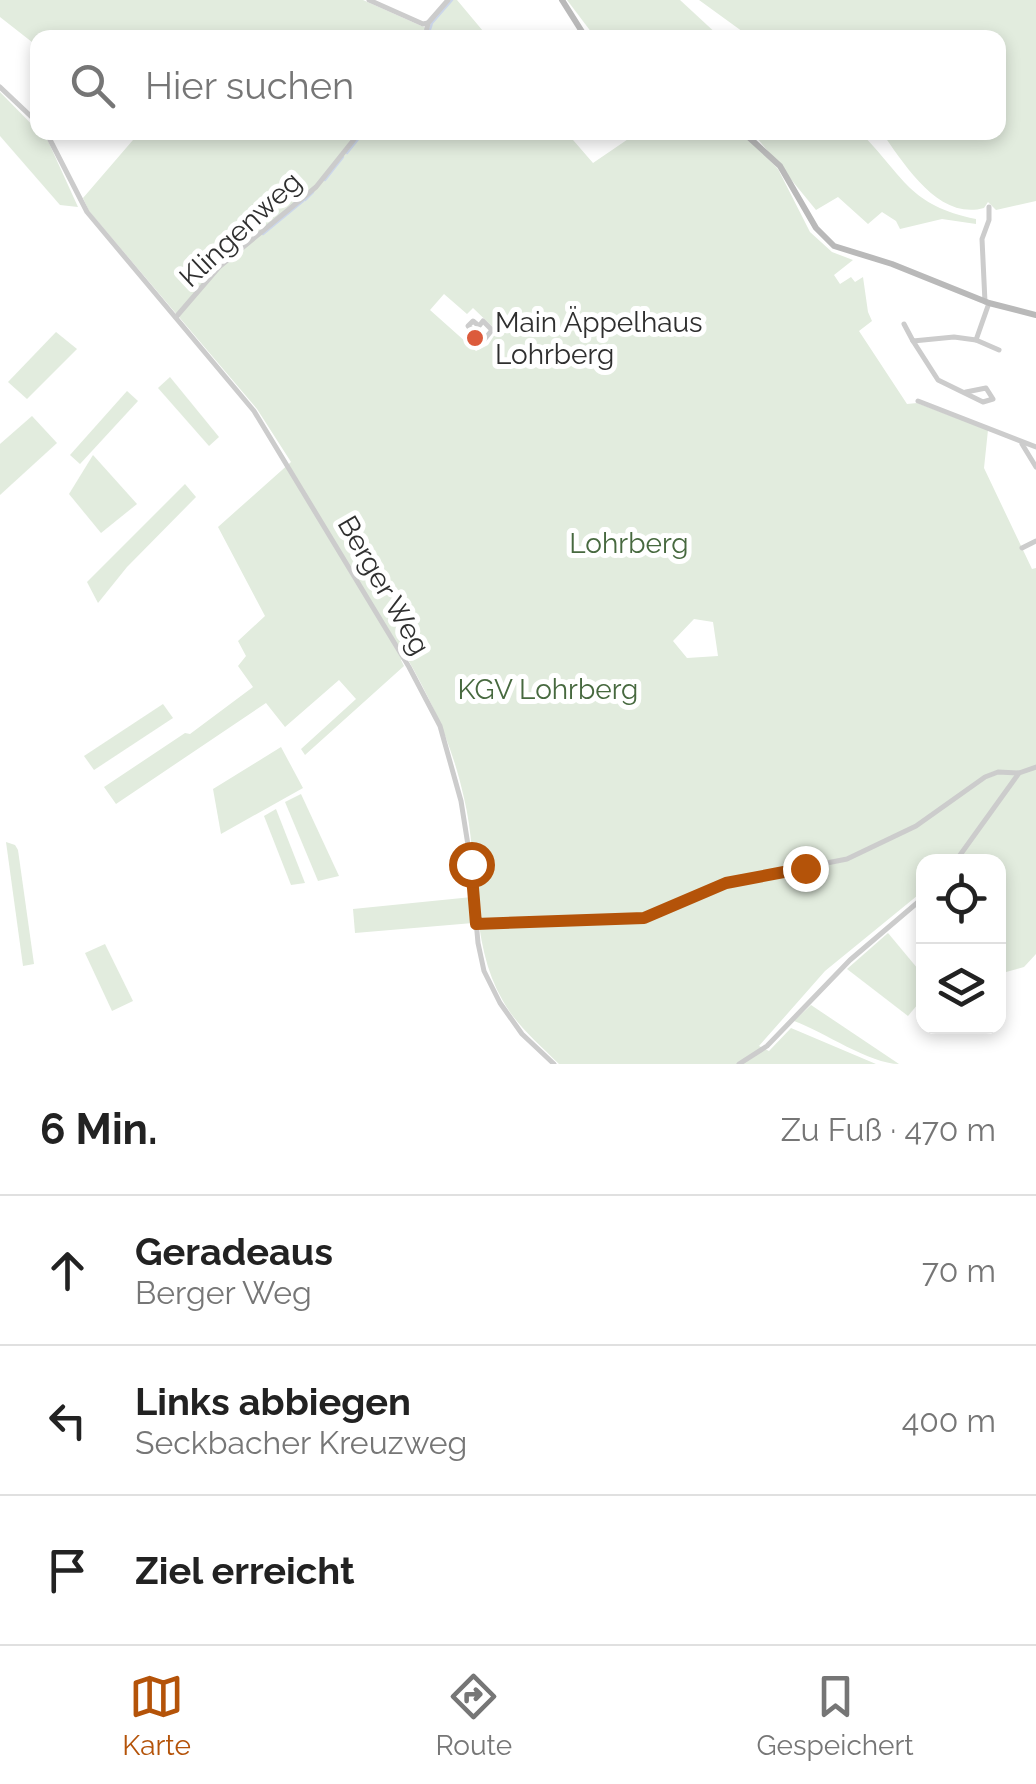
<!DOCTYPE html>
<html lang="de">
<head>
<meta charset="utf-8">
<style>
	body { margin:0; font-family:Raleway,sans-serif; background:#f2f2f2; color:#222 }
	.controls { position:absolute; right:30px; bottom:30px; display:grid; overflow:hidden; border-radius:20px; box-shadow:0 5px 15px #0003 }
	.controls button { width:90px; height:90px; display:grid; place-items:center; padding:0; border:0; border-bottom:2px solid #e0e0e0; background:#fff; color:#222; font:50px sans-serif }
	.stop { position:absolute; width:30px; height:30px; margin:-22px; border:8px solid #b45309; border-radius:50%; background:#fff }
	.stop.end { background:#b45309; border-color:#fff; box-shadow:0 2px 10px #0008 }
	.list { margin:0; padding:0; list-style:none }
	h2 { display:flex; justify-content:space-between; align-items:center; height:130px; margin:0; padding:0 40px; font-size:42px }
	h2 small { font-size:32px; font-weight:400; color:#767676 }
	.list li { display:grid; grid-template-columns:65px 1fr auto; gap:30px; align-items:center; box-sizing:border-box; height:150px; padding:0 40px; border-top:2px solid #e0e0e0 }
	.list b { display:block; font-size:38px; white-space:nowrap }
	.list p { margin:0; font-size:32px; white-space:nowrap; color:#767676 }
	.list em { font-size:32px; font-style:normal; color:#767676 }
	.icon { flex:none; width:55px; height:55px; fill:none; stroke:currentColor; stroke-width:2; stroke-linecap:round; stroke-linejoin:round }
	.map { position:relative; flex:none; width:1036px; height:1064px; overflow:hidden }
	.search { position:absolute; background:#fff; box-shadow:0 5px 15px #0003; left:30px; right:30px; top:30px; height:110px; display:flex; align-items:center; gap:25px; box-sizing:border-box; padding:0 35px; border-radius:20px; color:#767676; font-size:38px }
	.sheet { height:580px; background:#fff }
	nav { display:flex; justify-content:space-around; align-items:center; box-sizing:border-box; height:140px; border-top:2px solid #e0e0e0; background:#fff; font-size:28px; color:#767676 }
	nav a { display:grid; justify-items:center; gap:5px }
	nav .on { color:#b45309 }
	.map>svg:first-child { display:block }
</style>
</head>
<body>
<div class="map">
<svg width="1036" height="1064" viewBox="0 0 1036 1064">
	<rect width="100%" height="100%" fill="#fff"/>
	<g fill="#e2ecde" fill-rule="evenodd">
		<path d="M 0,0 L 363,0 L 426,28 L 453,0 L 457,0 L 488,37 L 38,38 L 37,46 L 0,17 Z"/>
		<path d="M 567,0 L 680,0 L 720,37 L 595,37 Z"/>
		<path d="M 699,0 L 1036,0 L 1036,201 L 996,210 L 988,202 L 984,208 C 938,221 904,163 882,133 L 998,132 L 998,38 L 750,37 Z"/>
		<path d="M 0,92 L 48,141 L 78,207 L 60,205 L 0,136 Z"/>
		<path d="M 139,133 L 567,133 L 593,163 L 637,133 L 738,133 L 755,145 L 778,169 L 810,232 L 832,252 L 853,260 L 834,275 L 840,284 L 851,277 L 855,282 L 863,277 L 868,312 L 872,321 L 859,331 L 907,404 L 917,403 L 988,430 L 984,468 L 1032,569 L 1036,568 L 1036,954 L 1024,967 L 1006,972 L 999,958 L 998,862 L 924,862 L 923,891 L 825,971 L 759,1046 L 769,1051 L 791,1028 L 876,1064 L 559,1064 C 539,1044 517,1026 503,1001 C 468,941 480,864 464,798 C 452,744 433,704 406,656 L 401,660 L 404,666 L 305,755 L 301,749 L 356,699 L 339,680 L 285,727 L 266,703 L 116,804 L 104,787 L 185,733 L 190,734 L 253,687 L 238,666 L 246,656 L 238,641 L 265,616 L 218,527 L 291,462 L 257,409 L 89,211 L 83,198 ZM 444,294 L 467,314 L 473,308 L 497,331 L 488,345 L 476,351 L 430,310 ZM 694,619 L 713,622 L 718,656 L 687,658 L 673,641 Z"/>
		<path d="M 753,133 L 861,133 C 905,178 909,205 976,219 L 976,224 L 942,219 L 900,229 L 896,221 L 882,212 L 868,224 L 838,197 L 816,210 Z"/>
		<path d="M 56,332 L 77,349 L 27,399 L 8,382 Z"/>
		<path d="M 170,377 L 219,437 L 209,446 L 158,388 Z"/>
		<path d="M 127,391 L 138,401 L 80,464 L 70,455 Z"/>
		<path d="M 32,416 L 57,443 L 0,495 L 0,444 Z"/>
		<path d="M 93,455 L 137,504 L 101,533 L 69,494 Z"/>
		<path d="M 185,484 L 196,497 L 127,567 L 98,603 L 87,582 Z"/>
		<path d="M 163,704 L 173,718 L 94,770 L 84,756 Z"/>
		<path d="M 281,747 L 303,788 L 221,834 L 213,789 Z"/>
		<path d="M 301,794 L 339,876 L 318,881 L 285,802 Z"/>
		<path d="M 276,809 L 305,883 L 291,885 L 264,816 Z"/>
		<path d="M 6,842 L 15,845 L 18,850 L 34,964 L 23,966 Z"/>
		<path d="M 472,897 L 473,923 L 355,933 L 353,909 Z"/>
		<path d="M 888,933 L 923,975 L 923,998 L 908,1016 L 847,969 Z"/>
		<path d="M 105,944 L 133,1001 L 112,1011 L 85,953 Z"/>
		<path d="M 811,1005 L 899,1064 C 870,1064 824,1032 794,1021 Z"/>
	</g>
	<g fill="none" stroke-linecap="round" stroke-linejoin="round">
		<g stroke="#cbd6ea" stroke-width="2.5">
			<path d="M 428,36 L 432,23 L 452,0"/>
			<path d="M 361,135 L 364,132"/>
			<path d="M 347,153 L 359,138"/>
			<path d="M 325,180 L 343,157"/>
			<path d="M 305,200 L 313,192"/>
			<path d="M 263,234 L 303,201"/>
		</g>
		<g stroke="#ccc" stroke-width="5">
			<path d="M 369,0 L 423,24 L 428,23"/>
			<path d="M 425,38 L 428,23 L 448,0"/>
			<path d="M 0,87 L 38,123"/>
			<path d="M 46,132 L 87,212 L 254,411 L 409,667 L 440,726 L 461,801 L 471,864 L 478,943 L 484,971 L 500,1003 L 522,1034 L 554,1064"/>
			<path d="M 985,302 L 982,239 L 989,220 L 989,207"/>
			<path d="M 176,317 L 219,267 L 316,187 L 360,132"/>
			<path d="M 473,321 L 479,326 L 483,321 L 492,330 L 484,340 L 468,326 Z"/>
			<path d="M 904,324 L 913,341 L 954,337 L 976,340 L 989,303"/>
			<path d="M 976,340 L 999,350"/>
			<path d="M 913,341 L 938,380 L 983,402 L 993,399 L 986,388 L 966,392"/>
			<path d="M 918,401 L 1036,447"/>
			<path d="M 1022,444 L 1036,467"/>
			<path d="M 1022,548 L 1036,541"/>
			<path d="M 955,862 L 1019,773 L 1036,767"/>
			<path d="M 476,923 L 644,918 L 726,883 L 847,859 L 916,826 L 985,777 L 998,772 L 1019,773"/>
			<path d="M 739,1064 L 767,1046 L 850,960 L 924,897"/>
		</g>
		<g stroke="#b9b9b9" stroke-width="6">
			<path d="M 562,0 L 586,38"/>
			<path d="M 743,132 L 780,166 L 816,228 L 834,246 L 892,264 L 989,303 L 1036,315"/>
		</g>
	</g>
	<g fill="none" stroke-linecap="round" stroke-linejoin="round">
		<path stroke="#b45309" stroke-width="12" d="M 471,864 L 476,924 L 644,918 L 726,883 L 805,868"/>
	</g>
	<circle fill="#dc5b3c" stroke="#fff" stroke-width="4" cx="475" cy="338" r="10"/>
	<g text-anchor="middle" stroke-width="10" stroke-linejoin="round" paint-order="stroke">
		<g font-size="28" fill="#2f2f2f" stroke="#fff">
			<text transform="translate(240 229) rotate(-43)" y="10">Klingenweg</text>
			<text transform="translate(384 585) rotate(60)" y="10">Berger Weg</text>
		</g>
		<g font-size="28" fill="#2f2f2f" stroke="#fff" text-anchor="start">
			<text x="495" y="332">Main Äppelhaus<tspan x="495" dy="32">Lohrberg</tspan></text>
		</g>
		<g font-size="28" fill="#47693f" stroke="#fff">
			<text x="629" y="553">Lohrberg</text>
			<text x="548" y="699">KGV Lohrberg</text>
		</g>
	</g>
</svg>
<div class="controls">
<button><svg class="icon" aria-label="locate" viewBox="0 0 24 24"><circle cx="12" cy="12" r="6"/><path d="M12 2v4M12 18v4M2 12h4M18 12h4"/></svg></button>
<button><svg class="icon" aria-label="layers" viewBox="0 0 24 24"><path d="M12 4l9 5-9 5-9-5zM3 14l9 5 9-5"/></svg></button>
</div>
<div class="stop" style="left:471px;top:864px"></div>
<div class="stop end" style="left:805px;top:868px"></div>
<div class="search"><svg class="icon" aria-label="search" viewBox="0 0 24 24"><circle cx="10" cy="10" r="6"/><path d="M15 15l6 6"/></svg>Hier suchen</div>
</div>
<section class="sheet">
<h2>6 Min.<small>Zu Fuß · 470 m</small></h2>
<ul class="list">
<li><svg class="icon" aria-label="ahead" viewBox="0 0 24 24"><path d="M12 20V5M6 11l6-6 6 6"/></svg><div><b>Geradeaus</b><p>Berger Weg</p></div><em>70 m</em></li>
<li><svg class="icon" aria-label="left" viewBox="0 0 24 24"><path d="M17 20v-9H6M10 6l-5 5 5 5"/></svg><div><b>Links abbiegen</b><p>Seckbacher Kreuzweg</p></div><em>400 m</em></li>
<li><svg class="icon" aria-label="arrive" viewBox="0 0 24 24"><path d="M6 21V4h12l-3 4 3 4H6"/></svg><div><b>Ziel erreicht</b></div></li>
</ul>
</section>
<nav>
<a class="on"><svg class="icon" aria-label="map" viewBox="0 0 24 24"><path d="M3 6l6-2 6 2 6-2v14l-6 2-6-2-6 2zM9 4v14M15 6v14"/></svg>Karte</a>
<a><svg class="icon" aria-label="directions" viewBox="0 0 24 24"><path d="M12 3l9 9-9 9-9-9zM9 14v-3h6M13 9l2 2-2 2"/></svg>Route</a>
<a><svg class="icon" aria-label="saved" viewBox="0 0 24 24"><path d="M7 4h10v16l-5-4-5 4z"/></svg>Gespeichert</a>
</nav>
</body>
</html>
